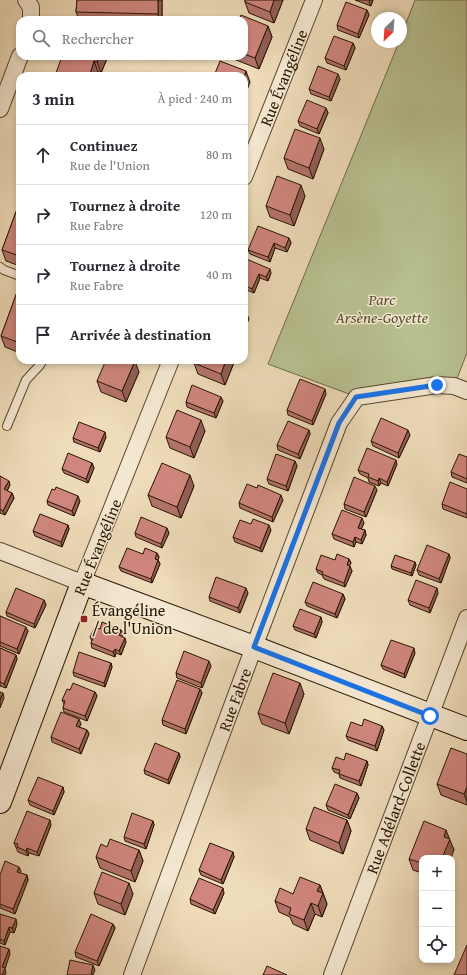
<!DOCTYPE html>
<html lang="fr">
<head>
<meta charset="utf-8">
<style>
	body { margin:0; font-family:"Gentium Book Plus",serif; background:#f7f7f7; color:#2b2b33 }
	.controls { position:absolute; right:12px; bottom:12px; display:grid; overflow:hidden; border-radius:8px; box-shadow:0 2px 6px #0003 }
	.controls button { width:36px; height:36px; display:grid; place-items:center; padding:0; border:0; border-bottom:1px solid #e1e1e2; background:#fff; color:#2b2b33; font:20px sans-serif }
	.compass { position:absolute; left:371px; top:12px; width:36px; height:36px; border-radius:50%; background:#fff; box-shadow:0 2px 6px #0003; rotate:205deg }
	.stop { position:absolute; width:12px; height:12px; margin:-9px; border:3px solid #1a73e8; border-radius:50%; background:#fff }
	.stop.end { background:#1a73e8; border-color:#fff; box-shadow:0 1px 4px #0008 }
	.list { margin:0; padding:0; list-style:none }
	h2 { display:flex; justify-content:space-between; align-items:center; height:52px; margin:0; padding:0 16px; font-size:17px }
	h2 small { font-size:13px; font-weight:400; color:#7c7c81 }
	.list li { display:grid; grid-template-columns:26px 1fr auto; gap:12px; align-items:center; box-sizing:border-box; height:60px; padding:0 16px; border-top:1px solid #e1e1e2 }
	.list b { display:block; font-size:15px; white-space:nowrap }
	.list p { margin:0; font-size:13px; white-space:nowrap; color:#7c7c81 }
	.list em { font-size:13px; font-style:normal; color:#7c7c81 }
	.icon { flex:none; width:22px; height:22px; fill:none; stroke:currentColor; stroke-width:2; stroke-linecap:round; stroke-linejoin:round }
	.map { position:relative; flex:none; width:467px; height:975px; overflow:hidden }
	.search { position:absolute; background:#fff; box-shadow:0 2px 6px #0003; left:16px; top:16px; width:232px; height:44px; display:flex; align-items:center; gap:10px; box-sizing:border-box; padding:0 14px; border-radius:12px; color:#7c7c81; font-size:15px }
	.panel { position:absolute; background:#fff; box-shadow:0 2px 6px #0003; left:16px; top:72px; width:232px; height:292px; border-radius:12px }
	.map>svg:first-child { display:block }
</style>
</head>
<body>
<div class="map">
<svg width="467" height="975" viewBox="0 0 467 975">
	<rect width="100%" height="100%" fill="#efdcba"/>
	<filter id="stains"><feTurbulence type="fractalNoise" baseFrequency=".005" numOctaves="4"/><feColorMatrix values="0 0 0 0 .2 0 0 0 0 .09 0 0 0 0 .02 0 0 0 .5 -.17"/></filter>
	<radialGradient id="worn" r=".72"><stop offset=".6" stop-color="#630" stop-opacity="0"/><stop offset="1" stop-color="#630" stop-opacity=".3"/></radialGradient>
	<path fill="#b8c090" stroke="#706a48" d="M 415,0 L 467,0 L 467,353 L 454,386 L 357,397 L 268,364 L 399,42 L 401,42 L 401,36 Z"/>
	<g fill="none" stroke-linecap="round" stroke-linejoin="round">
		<defs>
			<g id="lane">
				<path d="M 0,267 L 4,270 L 20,276"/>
				<path d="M 7,426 L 26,380 L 40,365 L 43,360"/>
			</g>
			<g id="street">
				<path d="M 26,0 L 31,7 L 31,20"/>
				<path d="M 0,109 L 20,56"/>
				<path id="s1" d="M 244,177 L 314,0"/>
				<path d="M 0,551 L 82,583 L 171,360"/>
				<path id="s2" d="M 132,975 L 254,647 L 339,423 L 357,397 L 437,385 L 454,386 L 467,391"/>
				<path id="s3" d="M 332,975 L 467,618"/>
			</g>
			<path id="secondary" d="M 0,802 L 82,583 L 254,647 L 467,729"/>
		</defs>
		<use href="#lane" stroke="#59472e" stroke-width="10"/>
		<use href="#street" stroke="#59472e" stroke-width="18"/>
		<use href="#secondary" stroke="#271500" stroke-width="24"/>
		<use href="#lane" stroke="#f5e8d2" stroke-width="8"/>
		<use href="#street" stroke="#f5e8d2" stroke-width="16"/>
		<use href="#secondary" stroke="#f5e8d2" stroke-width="22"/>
	</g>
	<g fill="#b3736c" stroke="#271500">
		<path d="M 77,0 L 162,0 L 162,20 L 79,20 L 76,12 Z"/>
		<path d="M 245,0 L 283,0 L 274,23 L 249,13 L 245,2 Z"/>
		<path d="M 355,0 L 373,0 L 371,6 Z"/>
		<path d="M 367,10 L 369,15 L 359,38 L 338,30 L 337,25 Z"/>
		<path d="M 244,20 L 268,26 L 272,37 L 259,69 L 231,58 L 231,56 L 244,56 Z"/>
		<path d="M 353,43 L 355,48 L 346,70 L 327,63 L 325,58 Z"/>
		<path d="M 62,56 L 108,56 L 101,73 Z"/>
		<path d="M 340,79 L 331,101 L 311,94 L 309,89 Z"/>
		<path d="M 326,108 L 328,113 L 319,134 L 300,126 L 298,121 Z"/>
		<path d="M 324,149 L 313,179 L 288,169 L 284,158 Z"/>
		<path d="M 305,196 L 294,226 L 270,217 L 266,206 Z"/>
		<path d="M 20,201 L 20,266 L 6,261 L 2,250 Z"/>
		<path d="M 289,238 L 291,243 L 287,252 L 275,248 L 270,262 L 250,254 L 248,250 Z"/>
		<path d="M 244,259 L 271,273 L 268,281 L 260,278 L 254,293 L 244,289 Z"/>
		<path d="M 20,284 L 20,353 L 5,347 L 1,336 Z"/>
		<path d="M 235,360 L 225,385 L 198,374 L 194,363 Z"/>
		<path d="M 139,372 L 126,402 L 101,392 L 97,381 Z"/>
		<path d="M 326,394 L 313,425 L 288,415 L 287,410 Z"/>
		<path d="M 223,401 L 216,418 L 187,407 L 186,402 Z"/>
		<path d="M 309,430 L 310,434 L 300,459 L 278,450 L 277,445 Z"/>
		<path d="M 205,431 L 194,458 L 170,448 L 166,437 Z"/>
		<path d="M 410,435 L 399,458 L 373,446 L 371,441 Z"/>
		<path d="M 106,437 L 100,452 L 74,442 L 73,438 Z"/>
		<path d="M 467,457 L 467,483 L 452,477 L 451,472 Z"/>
		<path d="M 295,461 L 297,466 L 288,491 L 269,484 L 267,479 Z"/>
		<path d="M 92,463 L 94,468 L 88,483 L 64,473 L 62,469 Z"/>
		<path d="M 397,464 L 388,486 L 381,483 L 379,486 L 369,482 L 368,478 L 360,474 L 358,470 Z"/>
		<path d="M 0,476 L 10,485 L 7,491 L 12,493 L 14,498 L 5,515 L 0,513 Z"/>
		<path d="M 194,486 L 181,518 L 152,506 L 148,495 Z"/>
		<path d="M 257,488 L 283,500 L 273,522 L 240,508 L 239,503 Z"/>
		<path d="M 467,489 L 467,518 L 443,509 L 442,504 Z"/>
		<path d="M 377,490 L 366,517 L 345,509 L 344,504 Z"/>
		<path d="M 47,501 L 80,501 L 74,516 L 48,505 Z"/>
		<path d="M 364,523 L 361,529 L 365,530 L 366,535 L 362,544 L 356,542 L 354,547 L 334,539 L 332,534 Z"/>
		<path d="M 68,525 L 69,529 L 62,547 L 35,536 L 33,531 Z"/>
		<path d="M 271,530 L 262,552 L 235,542 L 233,537 Z"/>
		<path d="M 135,533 L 169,533 L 162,548 L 136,537 Z"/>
		<path d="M 157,553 L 159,557 L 158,560 L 160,564 L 152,583 L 121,571 L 119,567 L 143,554 Z"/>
		<path d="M 449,554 L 450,558 L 441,583 L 419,575 L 417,570 Z"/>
		<path d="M 349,559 L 351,563 L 349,566 L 352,571 L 345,587 L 324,579 L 322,575 L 318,573 L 316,569 L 335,560 Z"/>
		<path d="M 415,562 L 416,565 L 412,576 L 392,569 L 391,566 Z"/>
		<path d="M 248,593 L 240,613 L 210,601 L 209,597 Z"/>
		<path d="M 438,593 L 430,613 L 410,605 L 408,600 Z"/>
		<path d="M 343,594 L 345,599 L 337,618 L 307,606 L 305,602 Z"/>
		<path d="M 44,600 L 46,605 L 35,628 L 7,616 L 6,612 Z"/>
		<path d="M 0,616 L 28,631 L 19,654 L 0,646 Z"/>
		<path d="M 321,617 L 322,622 L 316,638 L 295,630 L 293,626 Z"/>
		<path d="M 100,629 L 121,630 L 123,634 L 122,636 L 126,642 L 121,655 L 116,653 L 115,657 L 92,648 L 91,643 L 92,641 L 90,637 Z"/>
		<path d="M 0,648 L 16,655 L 17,659 L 6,688 L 0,686 Z"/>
		<path d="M 415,653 L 405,678 L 383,669 L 381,665 Z"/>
		<path d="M 111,663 L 112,667 L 105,687 L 74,676 L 73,672 Z"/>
		<path d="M 211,666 L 202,688 L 177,678 L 176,673 Z"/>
		<path d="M 200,689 L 202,693 L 186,734 L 163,725 L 162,720 Z"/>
		<path d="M 70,690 L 95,692 L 97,696 L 87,721 L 64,712 L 63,708 L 64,704 L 62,700 Z"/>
		<path d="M 304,694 L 289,734 L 262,724 L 258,713 Z"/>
		<path d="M 81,724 L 79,727 L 87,730 L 89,734 L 81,754 L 52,742 L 51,737 Z"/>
		<path d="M 362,726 L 382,726 L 384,730 L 377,751 L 348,740 L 346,736 Z"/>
		<path d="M 179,753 L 180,757 L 169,784 L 145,774 L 144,770 Z"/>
		<path d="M 467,754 L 467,805 L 441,795 L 437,784 Z"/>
		<path d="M 344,760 L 367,761 L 368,765 L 361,786 L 340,778 L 339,774 L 334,772 L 332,768 Z"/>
		<path d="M 63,787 L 64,792 L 54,815 L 30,805 L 28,800 Z"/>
		<path d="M 357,793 L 359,798 L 350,819 L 328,810 L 326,805 Z"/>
		<path d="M 347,820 L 351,831 L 343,854 L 310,840 L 306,829 Z"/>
		<path d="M 153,821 L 154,825 L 146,849 L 125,841 L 124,837 Z"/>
		<path d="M 51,825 L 39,856 L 29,853 L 28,856 L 18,852 L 14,843 Z"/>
		<path d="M 450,841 L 454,850 L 422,858 L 422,873 L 413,870 L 409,859 Z"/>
		<path d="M 107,847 L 139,850 L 143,861 L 135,882 L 100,868 L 96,857 Z"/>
		<path d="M 233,852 L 234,857 L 223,884 L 201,875 L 199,870 Z"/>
		<path d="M 21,871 L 20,873 L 27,875 L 28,880 L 15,914 L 0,908 L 0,875 Z"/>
		<path d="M 320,885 L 327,904 L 322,917 L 315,914 L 308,931 L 293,924 L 290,917 L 279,912 L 275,901 L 293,894 Z"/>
		<path d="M 94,893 L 133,894 L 125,915 L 98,904 Z"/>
		<path d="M 224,893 L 215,914 L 191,904 L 190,899 Z"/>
		<path d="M 0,914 L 17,924 L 14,933 L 10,932 L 5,945 L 0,943 Z"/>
		<path d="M 113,924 L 115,928 L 99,966 L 76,957 L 75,952 Z"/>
	</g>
	<g fill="#925e58" stroke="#271500">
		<path d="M 158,0 L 162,0 L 162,20 L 160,20 L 158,14 Z"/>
		<path d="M 274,0 L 283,0 L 274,23 L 270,12 Z"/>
		<path d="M 370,0 L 373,0 L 371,6 L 369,2 Z"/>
		<path d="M 367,10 L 369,15 L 359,38 L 358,34 Z"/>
		<path d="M 268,26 L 272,37 L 259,69 L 255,58 Z"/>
		<path d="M 353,43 L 355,48 L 346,70 L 344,66 Z"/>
		<path d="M 100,56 L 108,56 L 101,73 L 97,62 Z"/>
		<path d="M 94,61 L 98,72 L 97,76 L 90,76 L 90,74 Z"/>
		<path d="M 246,71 L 250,82 L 244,98 L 244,77 Z"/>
		<path d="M 338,74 L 340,79 L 331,101 L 329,97 Z"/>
		<path d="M 326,108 L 328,113 L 319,134 L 317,129 Z"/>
		<path d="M 320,138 L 324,149 L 313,179 L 309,168 Z"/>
		<path d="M 301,185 L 305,196 L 294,226 L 290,215 Z"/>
		<path d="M 289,238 L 291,243 L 287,252 L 285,248 Z"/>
		<path d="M 274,243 L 275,248 L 270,262 L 268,257 Z"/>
		<path d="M 270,269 L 271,273 L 268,281 L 266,277 Z"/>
		<path d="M 259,274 L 260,278 L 254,293 L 252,289 Z"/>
		<path d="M 247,314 L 249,319 L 244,330 L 244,321 Z"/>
		<path d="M 226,360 L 235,360 L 225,385 L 221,374 Z"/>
		<path d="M 135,361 L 139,372 L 126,402 L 122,391 Z"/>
		<path d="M 325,389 L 326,394 L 313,425 L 312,421 Z"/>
		<path d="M 221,397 L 223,401 L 216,418 L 214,413 Z"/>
		<path d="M 201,420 L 205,431 L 194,458 L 190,447 Z"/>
		<path d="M 309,430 L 310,434 L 300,459 L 298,454 Z"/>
		<path d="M 408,430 L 410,435 L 399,458 L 398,453 Z"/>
		<path d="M 105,432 L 106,437 L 100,452 L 98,448 Z"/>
		<path d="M 396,460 L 397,464 L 388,486 L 387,482 Z"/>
		<path d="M 295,461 L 297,466 L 288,491 L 286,486 Z"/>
		<path d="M 92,463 L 94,468 L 88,483 L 86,479 Z"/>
		<path d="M 190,475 L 194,486 L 181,518 L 177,507 Z"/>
		<path d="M 379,478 L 381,483 L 379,486 L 378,481 Z"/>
		<path d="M 9,481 L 10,485 L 6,493 L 4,489 Z"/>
		<path d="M 375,486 L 377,490 L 366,517 L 364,512 Z"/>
		<path d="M 12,493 L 14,498 L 5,515 L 3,511 Z"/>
		<path d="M 281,495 L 283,500 L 273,522 L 272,517 Z"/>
		<path d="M 78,496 L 80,501 L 74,516 L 72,511 Z"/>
		<path d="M 362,518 L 364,523 L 360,532 L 358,528 Z"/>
		<path d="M 68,525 L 69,529 L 62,547 L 61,542 Z"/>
		<path d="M 269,525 L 271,530 L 262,552 L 260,548 Z"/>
		<path d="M 167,528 L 169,533 L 162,548 L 161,544 Z"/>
		<path d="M 365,530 L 366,535 L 362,544 L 361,540 Z"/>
		<path d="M 355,537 L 356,542 L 354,547 L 353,542 Z"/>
		<path d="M 157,553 L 159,557 L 158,560 L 160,564 L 152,583 L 151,579 L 155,559 Z"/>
		<path d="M 449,554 L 450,558 L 441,583 L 439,579 Z"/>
		<path d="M 349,559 L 351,563 L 348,569 L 347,565 Z"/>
		<path d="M 415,562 L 416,565 L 412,576 L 411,573 Z"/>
		<path d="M 350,566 L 352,571 L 345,587 L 344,583 Z"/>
		<path d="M 246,588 L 248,593 L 240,613 L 238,608 Z"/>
		<path d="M 437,588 L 438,593 L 430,613 L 429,608 Z"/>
		<path d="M 343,594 L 345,599 L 337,618 L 335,614 Z"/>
		<path d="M 44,600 L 46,605 L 35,628 L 34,624 Z"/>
		<path d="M 321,617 L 322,622 L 316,638 L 314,634 Z"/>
		<path d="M 26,627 L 28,631 L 19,654 L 17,649 Z"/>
		<path d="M 121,630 L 123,634 L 121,640 L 119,635 Z"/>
		<path d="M 125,638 L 126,642 L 121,655 L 119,651 Z"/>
		<path d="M 414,648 L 415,653 L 405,678 L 404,674 Z"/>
		<path d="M 115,649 L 116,653 L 115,657 L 113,652 Z"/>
		<path d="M 16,655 L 17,659 L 6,688 L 4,684 Z"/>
		<path d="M 209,661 L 211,666 L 202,688 L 201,683 Z"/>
		<path d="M 111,663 L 112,667 L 105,687 L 104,683 Z"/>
		<path d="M 300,683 L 304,694 L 289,734 L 285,723 Z"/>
		<path d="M 200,689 L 202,693 L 186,734 L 185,729 Z"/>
		<path d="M 95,692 L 97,696 L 87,721 L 85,716 Z"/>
		<path d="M 3,693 L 4,698 L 0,708 L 0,700 Z"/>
		<path d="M 79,719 L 81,724 L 78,730 L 76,726 Z"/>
		<path d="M 382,726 L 384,730 L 377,751 L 375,746 Z"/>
		<path d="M 87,730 L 89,734 L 81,754 L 79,749 Z"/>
		<path d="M 179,753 L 180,757 L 169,784 L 168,780 Z"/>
		<path d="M 367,761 L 368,765 L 361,786 L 359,781 Z"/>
		<path d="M 63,787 L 64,792 L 54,815 L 53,811 Z"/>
		<path d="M 467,787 L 467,802 L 464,794 Z"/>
		<path d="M 357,793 L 359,798 L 350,819 L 348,815 Z"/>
		<path d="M 50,820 L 51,825 L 39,856 L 37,852 Z"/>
		<path d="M 347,820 L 351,831 L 343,854 L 339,843 Z"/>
		<path d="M 153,821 L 154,825 L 146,849 L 144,844 Z"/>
		<path d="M 446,830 L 454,850 L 451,858 L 442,858 L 444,837 Z"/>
		<path d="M 27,848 L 29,853 L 28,856 L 26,851 Z"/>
		<path d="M 139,850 L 143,861 L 135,882 L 131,871 Z"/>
		<path d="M 233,852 L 234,857 L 223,884 L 221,880 Z"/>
		<path d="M 19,867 L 21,871 L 19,876 L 17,872 Z"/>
		<path d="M 27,875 L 28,880 L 15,914 L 13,909 Z"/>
		<path d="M 129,883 L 133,894 L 125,915 L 121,904 Z"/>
		<path d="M 320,885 L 327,904 L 322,917 L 318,906 L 317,891 Z"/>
		<path d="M 223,888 L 224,893 L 215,914 L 213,910 Z"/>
		<path d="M 311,903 L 315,914 L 308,931 L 304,920 Z"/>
		<path d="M 16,919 L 17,924 L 14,933 L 12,928 Z"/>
		<path d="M 113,924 L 115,928 L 99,966 L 97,961 Z"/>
		<path d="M 9,927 L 10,932 L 5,945 L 4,941 Z"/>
		<path d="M 9,949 L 10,954 L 5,969 L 6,973 L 5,975 L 2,975 L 2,967 Z"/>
		<path d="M 93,965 L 95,970 L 93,975 L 91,975 Z"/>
	</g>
	<g fill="#d0867e" stroke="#271500">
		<path d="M 77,0 L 158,0 L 158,14 L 76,12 Z"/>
		<path d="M 245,0 L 274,0 L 270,12 L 245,2 Z"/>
		<path d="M 346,2 L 367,10 L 358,34 L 337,25 Z"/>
		<path d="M 241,15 L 268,26 L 255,58 L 244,54 L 244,20 L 239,20 Z"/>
		<path d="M 334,36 L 353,43 L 344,66 L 325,58 Z"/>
		<path d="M 62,56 L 100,56 L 97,62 L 94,61 L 90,74 L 93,75 L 92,76 L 55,76 Z"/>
		<path d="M 220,61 L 246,71 L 244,77 L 244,76 L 214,76 Z"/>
		<path d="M 318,66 L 338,74 L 329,97 L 309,89 Z"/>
		<path d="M 307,100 L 326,108 L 317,129 L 298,121 Z"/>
		<path d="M 295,129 L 320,138 L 309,168 L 284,158 Z"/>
		<path d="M 277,176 L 301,185 L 290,215 L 266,206 Z"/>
		<path d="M 20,201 L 20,256 L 2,250 Z"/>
		<path d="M 258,226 L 289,238 L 285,248 L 274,243 L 268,257 L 248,250 Z"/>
		<path d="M 244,258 L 270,269 L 266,277 L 259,274 L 252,289 L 244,285 Z"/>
		<path d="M 20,284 L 20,343 L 1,336 Z"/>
		<path d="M 244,313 L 247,314 L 244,321 Z"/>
		<path d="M 106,360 L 131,360 L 135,361 L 122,391 L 97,381 Z"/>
		<path d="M 195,360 L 226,360 L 221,374 L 194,363 Z"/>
		<path d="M 300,379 L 325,389 L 312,421 L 287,410 Z"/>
		<path d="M 192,385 L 221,397 L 214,413 L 186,402 Z"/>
		<path d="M 177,410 L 201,420 L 190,447 L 166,437 Z"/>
		<path d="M 381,418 L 408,430 L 398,453 L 371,441 Z"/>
		<path d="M 288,421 L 309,430 L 298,454 L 277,445 Z"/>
		<path d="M 79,422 L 105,432 L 98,448 L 73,438 Z"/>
		<path d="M 367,448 L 396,460 L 387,482 L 379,478 L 378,481 L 368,477 L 369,474 L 358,470 Z"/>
		<path d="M 68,453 L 92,463 L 86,479 L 62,469 Z"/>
		<path d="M 276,454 L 295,461 L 286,486 L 267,479 Z"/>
		<path d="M 459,454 L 467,457 L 467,479 L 451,472 Z"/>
		<path d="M 162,463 L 190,475 L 177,507 L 148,495 Z"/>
		<path d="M 0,476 L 9,481 L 4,489 L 12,493 L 3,511 L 0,509 Z"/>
		<path d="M 354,477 L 375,486 L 364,512 L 344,504 Z"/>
		<path d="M 450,482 L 467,489 L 467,514 L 442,504 Z"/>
		<path d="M 247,484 L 257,488 L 258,485 L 281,495 L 272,517 L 239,503 Z"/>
		<path d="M 56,487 L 78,496 L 72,511 L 47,501 L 52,489 L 55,490 Z"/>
		<path d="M 342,510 L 362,518 L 358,528 L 365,530 L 361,540 L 355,537 L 353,542 L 332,534 Z"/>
		<path d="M 40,514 L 68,525 L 61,542 L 33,531 Z"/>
		<path d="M 141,517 L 167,528 L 161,544 L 135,533 Z"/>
		<path d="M 253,519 L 269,525 L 260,548 L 233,537 L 240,520 L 251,524 Z"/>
		<path d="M 427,545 L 449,554 L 439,579 L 417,570 Z"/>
		<path d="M 127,548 L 143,554 L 145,548 L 157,553 L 155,559 L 158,560 L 151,579 L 119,567 Z"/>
		<path d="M 337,554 L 349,559 L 347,565 L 350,566 L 344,583 L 322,574 L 323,572 L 316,569 L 321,555 L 335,560 Z"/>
		<path d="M 395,555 L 415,562 L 411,573 L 391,566 Z"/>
		<path d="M 216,577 L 246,588 L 238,608 L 209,597 Z"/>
		<path d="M 416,580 L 437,588 L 429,608 L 408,600 Z"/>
		<path d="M 313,582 L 343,594 L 335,614 L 305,602 Z"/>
		<path d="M 16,588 L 44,600 L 34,624 L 6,612 Z"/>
		<path d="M 300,609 L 321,617 L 314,634 L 293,626 Z"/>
		<path d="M 0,616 L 26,627 L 17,649 L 0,642 Z"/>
		<path d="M 102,622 L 121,630 L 119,635 L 125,638 L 119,651 L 115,649 L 113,652 L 91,643 L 93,638 L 90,637 L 95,627 L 100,629 Z"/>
		<path d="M 391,640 L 414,648 L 404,674 L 381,665 Z"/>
		<path d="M 0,648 L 16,655 L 4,684 L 0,682 Z"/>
		<path d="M 184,651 L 209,661 L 201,683 L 176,673 Z"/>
		<path d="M 79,652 L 111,663 L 104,683 L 73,672 Z"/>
		<path d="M 273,673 L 300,683 L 285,723 L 258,713 Z"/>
		<path d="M 177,680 L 200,689 L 185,729 L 162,720 Z"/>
		<path d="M 73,683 L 95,692 L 85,716 L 63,708 L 65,701 L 62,700 L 67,689 L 70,690 Z"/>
		<path d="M 0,692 L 3,693 L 0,700 Z"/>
		<path d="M 61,712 L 79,719 L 76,726 L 87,730 L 79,749 L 51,737 Z"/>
		<path d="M 364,719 L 382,726 L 375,746 L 346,736 L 351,722 L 362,726 Z"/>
		<path d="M 155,743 L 179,753 L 168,780 L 144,770 Z"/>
		<path d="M 451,748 L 467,754 L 467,787 L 464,794 L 437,784 Z"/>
		<path d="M 346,753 L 367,761 L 359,781 L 339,774 L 340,770 L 332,768 L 336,757 L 344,760 Z"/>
		<path d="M 38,777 L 63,787 L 53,811 L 28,800 Z"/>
		<path d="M 335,784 L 357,793 L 348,815 L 326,805 Z"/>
		<path d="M 314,807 L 347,820 L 339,843 L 306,829 Z"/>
		<path d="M 27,811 L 50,820 L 37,852 L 27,848 L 26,851 L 17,847 L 18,844 L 14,843 Z"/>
		<path d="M 132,813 L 153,821 L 144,844 L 124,837 Z"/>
		<path d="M 424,821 L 446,830 L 444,837 L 450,839 L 442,858 L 422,858 L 422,863 L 409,859 Z"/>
		<path d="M 110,839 L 139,850 L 131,871 L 96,857 L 101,844 L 107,847 Z"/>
		<path d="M 210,843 L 233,852 L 221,880 L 199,870 Z"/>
		<path d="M 5,861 L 19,867 L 17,872 L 27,875 L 13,909 L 0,904 L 0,875 Z"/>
		<path d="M 102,872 L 129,883 L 121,904 L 94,893 Z"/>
		<path d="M 300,877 L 320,885 L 317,891 L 323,893 L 318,906 L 311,903 L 304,920 L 289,914 L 291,908 L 275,901 L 280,888 L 293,894 Z"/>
		<path d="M 199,878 L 223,888 L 213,910 L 190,899 Z"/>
		<path d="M 0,914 L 16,919 L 12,928 L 9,927 L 4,941 L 0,939 Z"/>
		<path d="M 91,914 L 113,924 L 97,961 L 75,952 Z"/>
		<path d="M 467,945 L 467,975 L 454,975 Z"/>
		<path d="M 0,946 L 9,949 L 2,967 L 5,968 L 2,975 L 0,975 Z"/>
		<path d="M 70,960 L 93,965 L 91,975 L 67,975 Z"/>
		<path d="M 267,966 L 287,975 L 263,975 Z"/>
	</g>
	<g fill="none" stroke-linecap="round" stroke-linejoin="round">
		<path stroke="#1a73e8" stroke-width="5" d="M 430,716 L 254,647 L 339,423 L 356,397 L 437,385"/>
	</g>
	<rect fill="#8f2418" stroke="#f5e8d2" stroke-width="1.5" x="80" y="615" width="8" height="8" rx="2"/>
	<g text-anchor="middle" stroke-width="3" stroke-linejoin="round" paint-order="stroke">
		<g font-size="16" fill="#271500" stroke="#f5e8d2">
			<text dy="6" stroke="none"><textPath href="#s1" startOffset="107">Rue Évangéline</textPath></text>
			<text transform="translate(97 547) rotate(-68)" y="6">Rue Évangéline</text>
			<text dy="6" stroke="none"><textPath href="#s2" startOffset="294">Rue Fabre</textPath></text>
			<text dy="6" stroke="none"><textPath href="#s3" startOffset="179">Rue Adélard-Collette</textPath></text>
		</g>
		<g font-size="16" font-style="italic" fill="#5a5132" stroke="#f5e8d2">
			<text x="382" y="305">Parc<tspan x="382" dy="18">Arsène-Goyette</tspan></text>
		</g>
		<g font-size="16" fill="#271500" stroke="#f5e8d2" text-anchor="start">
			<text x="92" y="616">Évangéline<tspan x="92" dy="18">/ de l'Union</tspan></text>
		</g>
	</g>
	<rect width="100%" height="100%" filter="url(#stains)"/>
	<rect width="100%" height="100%" fill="url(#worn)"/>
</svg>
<div class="controls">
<button>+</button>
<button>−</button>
<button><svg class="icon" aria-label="locate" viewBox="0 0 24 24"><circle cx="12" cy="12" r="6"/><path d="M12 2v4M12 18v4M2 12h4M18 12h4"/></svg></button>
</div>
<svg class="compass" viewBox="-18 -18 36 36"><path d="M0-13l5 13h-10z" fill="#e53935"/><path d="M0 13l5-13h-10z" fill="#7c7c81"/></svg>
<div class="stop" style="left:430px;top:716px"></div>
<div class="stop end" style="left:437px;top:385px"></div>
<div class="search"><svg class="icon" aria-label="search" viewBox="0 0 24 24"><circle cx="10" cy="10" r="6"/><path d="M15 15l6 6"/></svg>Rechercher</div>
<section class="panel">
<h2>3 min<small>À pied · 240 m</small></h2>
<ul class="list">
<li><svg class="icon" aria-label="ahead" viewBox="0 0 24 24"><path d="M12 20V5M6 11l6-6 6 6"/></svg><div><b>Continuez</b><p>Rue de l'Union</p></div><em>80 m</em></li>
<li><svg class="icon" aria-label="right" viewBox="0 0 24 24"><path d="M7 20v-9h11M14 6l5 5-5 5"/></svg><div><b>Tournez à droite</b><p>Rue Fabre</p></div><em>120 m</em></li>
<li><svg class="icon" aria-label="right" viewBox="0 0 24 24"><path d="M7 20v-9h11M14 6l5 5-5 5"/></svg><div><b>Tournez à droite</b><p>Rue Fabre</p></div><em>40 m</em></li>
<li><svg class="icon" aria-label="arrive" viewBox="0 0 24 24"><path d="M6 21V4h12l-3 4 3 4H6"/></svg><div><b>Arrivée à destination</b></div></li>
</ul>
</section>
</div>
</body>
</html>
